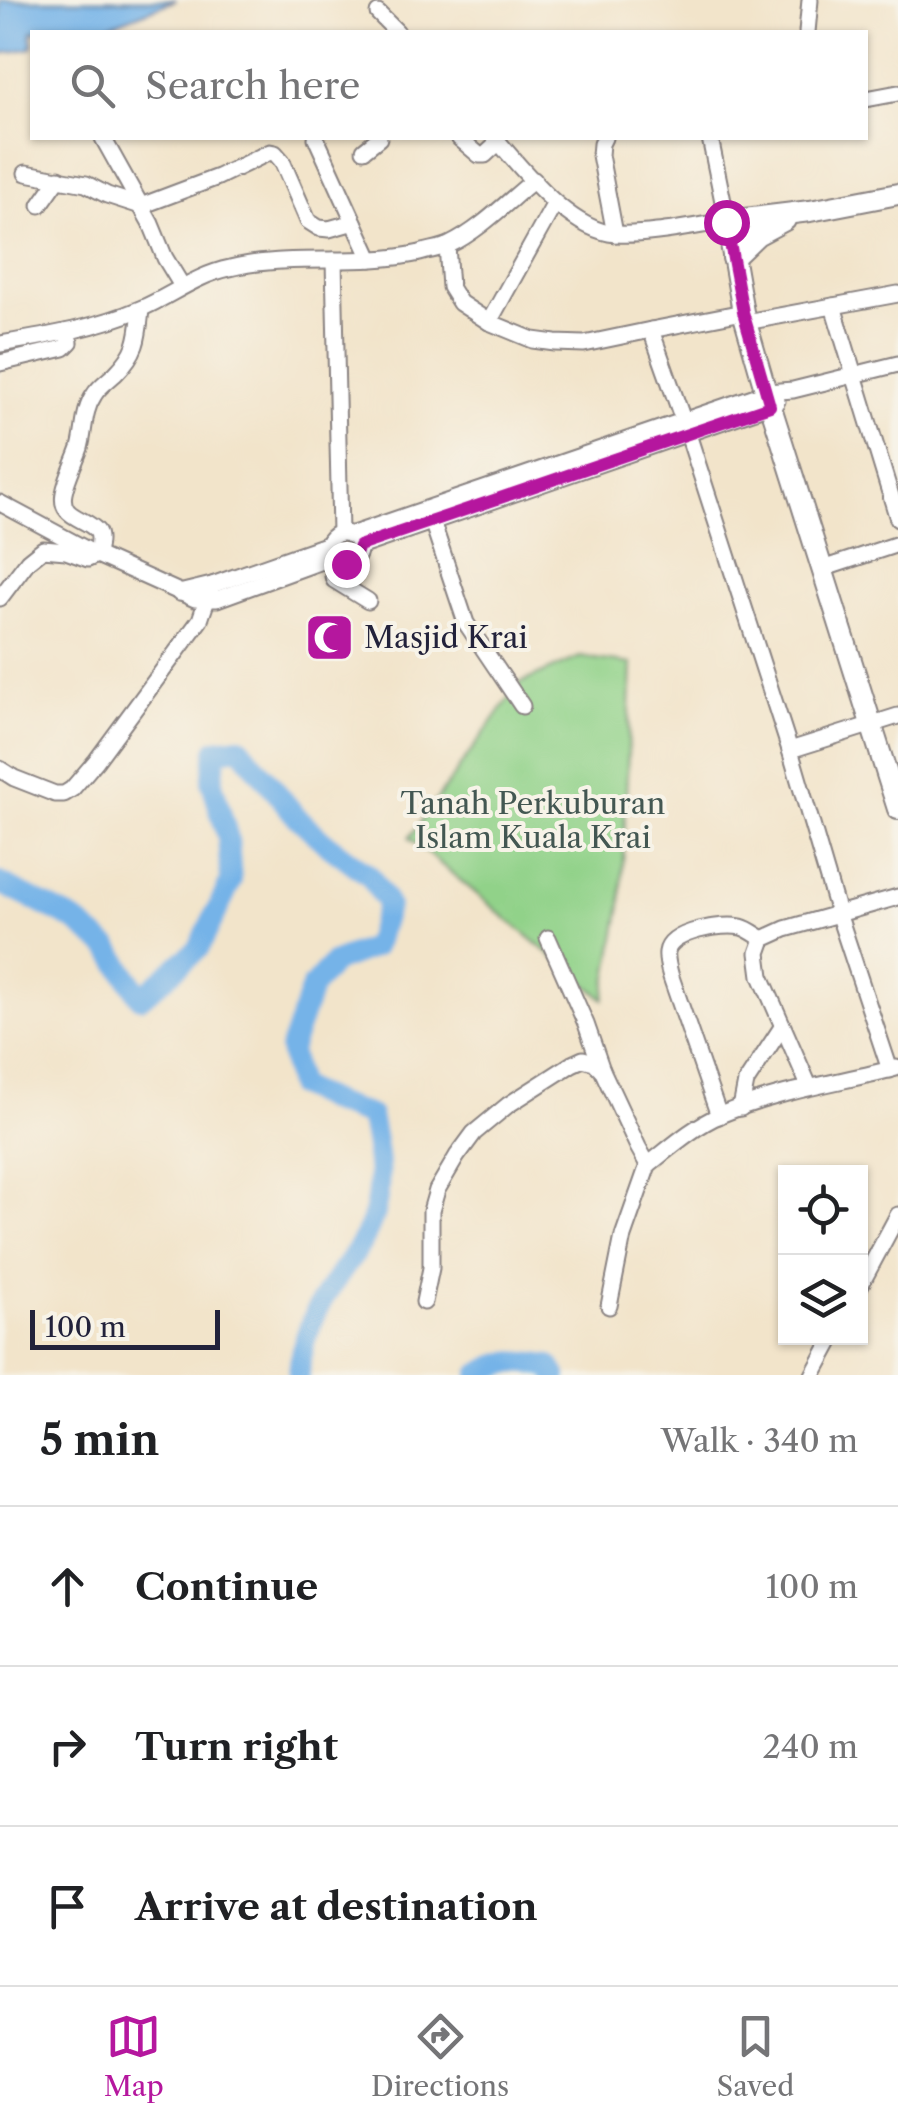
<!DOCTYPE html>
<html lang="en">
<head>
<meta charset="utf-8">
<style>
	body { margin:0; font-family:"Libre Caslon Text",serif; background:#f6f6f6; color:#202124 }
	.controls { position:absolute; right:30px; bottom:30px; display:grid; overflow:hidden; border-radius:0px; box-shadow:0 2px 8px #0004 }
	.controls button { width:90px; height:90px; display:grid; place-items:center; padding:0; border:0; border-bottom:2px solid #e0e0e0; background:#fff; color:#202124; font:50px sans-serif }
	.scale { position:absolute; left:30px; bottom:25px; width:190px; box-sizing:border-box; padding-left:10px; border:5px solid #22223b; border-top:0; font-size:28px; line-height:35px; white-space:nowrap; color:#22223b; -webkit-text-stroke:8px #f7f3e8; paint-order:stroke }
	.stop { position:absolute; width:30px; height:30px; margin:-22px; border:8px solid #b5179e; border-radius:50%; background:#fff }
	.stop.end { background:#b5179e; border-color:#fff; box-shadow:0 2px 10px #0008 }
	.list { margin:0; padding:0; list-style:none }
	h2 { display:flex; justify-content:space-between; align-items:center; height:130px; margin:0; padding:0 40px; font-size:42px }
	h2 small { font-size:32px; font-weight:400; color:#757577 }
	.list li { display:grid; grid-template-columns:65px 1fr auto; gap:30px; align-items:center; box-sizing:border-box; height:160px; padding:0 40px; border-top:2px solid #e0e0e0 }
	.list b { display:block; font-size:38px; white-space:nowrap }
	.list em { font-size:32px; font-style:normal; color:#757577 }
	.icon { flex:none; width:55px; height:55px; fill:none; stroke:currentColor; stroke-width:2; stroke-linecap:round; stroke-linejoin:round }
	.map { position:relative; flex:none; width:898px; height:1375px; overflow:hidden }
	.search { position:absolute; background:#fff; box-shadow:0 2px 8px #0004; left:30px; right:30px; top:30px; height:110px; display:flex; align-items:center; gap:25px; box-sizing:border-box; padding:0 35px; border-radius:0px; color:#757577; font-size:38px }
	.sheet { height:610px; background:#fff }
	nav { display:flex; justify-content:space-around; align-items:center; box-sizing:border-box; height:140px; border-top:2px solid #e0e0e0; background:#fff; font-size:28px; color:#757577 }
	nav a { display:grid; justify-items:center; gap:5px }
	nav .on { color:#b5179e }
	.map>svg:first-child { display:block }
</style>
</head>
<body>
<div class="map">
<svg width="898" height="1375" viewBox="0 0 898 1375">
	<rect width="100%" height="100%" fill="#f7f3e8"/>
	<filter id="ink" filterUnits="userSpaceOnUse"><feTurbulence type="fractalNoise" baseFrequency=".01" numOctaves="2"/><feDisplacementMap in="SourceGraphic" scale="20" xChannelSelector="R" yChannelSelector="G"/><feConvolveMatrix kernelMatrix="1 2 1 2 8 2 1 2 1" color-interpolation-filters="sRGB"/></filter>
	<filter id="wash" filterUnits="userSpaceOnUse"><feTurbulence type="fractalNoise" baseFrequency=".0048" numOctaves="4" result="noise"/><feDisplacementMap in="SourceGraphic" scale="40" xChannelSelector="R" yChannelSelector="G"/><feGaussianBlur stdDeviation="2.25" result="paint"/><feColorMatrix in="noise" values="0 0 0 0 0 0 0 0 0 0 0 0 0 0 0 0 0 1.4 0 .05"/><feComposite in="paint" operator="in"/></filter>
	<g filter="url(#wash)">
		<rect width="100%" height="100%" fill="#f2e4ca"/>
		<path fill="#91d289" stroke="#5a7a62" stroke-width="2.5" d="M 580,657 L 632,664 L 621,905 L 604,999 L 409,838 L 520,683 Z"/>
		<path fill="#74b3e8" stroke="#4b6a92" stroke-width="2.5" d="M 0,0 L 176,0 L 93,32 L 32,32 L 32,48 L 0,54 Z"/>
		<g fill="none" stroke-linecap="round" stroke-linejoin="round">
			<g stroke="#74b3e8" stroke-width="22">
				<path d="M 0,883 L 74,920 L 110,949 L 141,998 L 199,948 L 231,881 L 228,838 L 212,783 L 216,750 L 240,747 L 294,814 L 323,841 L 370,876 L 388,905 L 374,947 L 334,962 L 312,987 L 290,1050 L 298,1086 L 333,1103 L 370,1116 C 378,1152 384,1187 371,1222 C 360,1254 332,1279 318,1308 C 308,1328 300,1353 299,1375"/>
				<path d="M 479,1375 C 504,1357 521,1362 550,1366 L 556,1375"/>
			</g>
		</g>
	</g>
	<g filter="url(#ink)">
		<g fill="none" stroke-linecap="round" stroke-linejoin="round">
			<defs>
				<g id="minor">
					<path d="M 378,13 L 397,32"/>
					<path d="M 807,32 L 810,0"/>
					<path d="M 866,99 L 898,93"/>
					<path d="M 103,138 L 151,224 L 165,258 L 182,286"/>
					<path d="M 316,138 L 371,259"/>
					<path d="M 459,138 L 479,155 L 485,155 L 499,142"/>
					<path d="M 495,138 C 524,171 569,230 616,234 C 649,236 693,226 727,221 L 710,138"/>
					<path d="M 604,138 L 601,144 L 600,155 L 615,234"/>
					<path d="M 364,150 L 379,138"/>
					<path d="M 26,173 L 86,184 L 107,195 L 141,206 L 218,177 L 270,152 L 275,153 L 282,161 L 308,221 L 319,228 L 329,229 L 354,222"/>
					<path d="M 40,205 L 59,178"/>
					<path d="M 447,246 L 450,287 L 460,303 L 489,322 L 533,340 L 555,343 L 584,344 L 651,330 L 688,434 L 790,750 L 838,913 L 890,1070"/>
					<path d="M 334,260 L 340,533"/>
					<path d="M 833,306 L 898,519"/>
					<path d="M 489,322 L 555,203"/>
					<path d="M 746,322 L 898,294"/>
					<path d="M 651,330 L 743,312"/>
					<path d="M 0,344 C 47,336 96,328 140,309 C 171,296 196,275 230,268 C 290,253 358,267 420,253 C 429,250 440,249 449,245 C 480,230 507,202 534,180"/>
					<path d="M 0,363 L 64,348 L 70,342 L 66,332"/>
					<path d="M 0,503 L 97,555 L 195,599 L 217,599 L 330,558"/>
					<path d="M 429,512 L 466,623 L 522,706"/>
					<circle cx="343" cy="549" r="16"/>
					<path d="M 350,535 L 767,392 L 793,390 L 898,364"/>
					<path d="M 359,547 L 770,405 L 777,401"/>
					<path d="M 336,563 L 333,576 L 334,580 L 368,601"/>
					<path d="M 822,569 L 898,544"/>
					<path d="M 179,593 L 212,585 L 328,544"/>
					<path d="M 0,598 L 28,561 L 43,549 L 66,551 L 88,559 L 97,555 C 98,548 101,537 97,531 C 86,517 59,519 64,493 C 67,477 75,463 80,448 C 85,430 83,411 94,395 C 99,386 109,380 116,373 C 138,351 138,338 141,309"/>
					<path d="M 790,750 L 898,716"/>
					<path d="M 0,769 L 14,778 L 55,794 L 64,794 L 72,789 L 96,761 L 200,620 L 212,585"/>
					<path d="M 548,938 L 586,1024 L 602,1070"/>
					<path d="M 809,1086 L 761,976 L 758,953 L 763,939 L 785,929 L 898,897"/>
					<path d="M 741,1108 L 746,1082 L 782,1027"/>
					<path d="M 719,1116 L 671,977 C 669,970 666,959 667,952 C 670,931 723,923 741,927 C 749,929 756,935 763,939"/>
					<path d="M 860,1286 L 898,1215"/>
					<path d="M 424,1302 L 431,1268 L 431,1211 L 437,1190 L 457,1156 L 474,1133 L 508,1105 L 572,1064 L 583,1059 L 594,1062 L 602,1070 L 638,1147 L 648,1165 C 671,1147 693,1127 720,1115 C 777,1091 837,1083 896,1068"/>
					<path d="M 609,1306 L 623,1236 L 648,1165"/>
					<path d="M 813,1375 L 833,1338"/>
				</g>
				<g id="major">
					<path d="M 898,194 L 810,211 L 727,221 L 743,312 L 764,385 L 898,809"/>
					<path d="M 733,258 L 757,235 L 785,220"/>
				</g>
			</defs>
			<use href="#minor" stroke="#8a8382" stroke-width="19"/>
			<use href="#major" stroke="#8a8382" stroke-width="24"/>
			<use href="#minor" stroke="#fff" stroke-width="15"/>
			<use href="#major" stroke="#fff" stroke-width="20"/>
		</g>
	</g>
	<g fill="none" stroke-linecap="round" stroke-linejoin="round" filter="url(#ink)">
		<path stroke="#b5179e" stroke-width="12" d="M 346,564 L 354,560 L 359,546 L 770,406 L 743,312 L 726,222"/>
	</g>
	<defs>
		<symbol id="mosque-square" viewBox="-11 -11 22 22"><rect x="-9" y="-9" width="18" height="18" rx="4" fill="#b5179e" stroke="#f7f3e8"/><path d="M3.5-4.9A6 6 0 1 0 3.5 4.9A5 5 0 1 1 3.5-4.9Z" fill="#fff"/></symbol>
	</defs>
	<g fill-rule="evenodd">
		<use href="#mosque-square" x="302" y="610" width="55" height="55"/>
	</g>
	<g text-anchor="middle" stroke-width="8" stroke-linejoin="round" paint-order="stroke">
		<g font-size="30" fill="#22223b" stroke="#f7f3e8" text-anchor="start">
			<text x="364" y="648">Masjid Krai</text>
		</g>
		<g font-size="30" fill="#435752" stroke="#f7f3e8">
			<text x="533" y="814">Tanah Perkuburan<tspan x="533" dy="34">Islam Kuala Krai</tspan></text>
		</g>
	</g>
</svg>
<div class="controls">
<button><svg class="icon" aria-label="locate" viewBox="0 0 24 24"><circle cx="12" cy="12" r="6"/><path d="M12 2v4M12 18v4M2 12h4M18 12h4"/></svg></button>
<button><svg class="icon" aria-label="layers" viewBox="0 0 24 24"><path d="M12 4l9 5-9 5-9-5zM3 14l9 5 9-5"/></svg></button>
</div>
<div class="scale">100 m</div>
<div class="stop" style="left:726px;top:222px"></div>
<div class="stop end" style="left:346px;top:564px"></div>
<div class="search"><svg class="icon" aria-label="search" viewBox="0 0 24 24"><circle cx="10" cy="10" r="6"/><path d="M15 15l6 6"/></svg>Search here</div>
</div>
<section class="sheet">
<h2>5 min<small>Walk · 340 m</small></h2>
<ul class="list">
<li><svg class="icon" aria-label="ahead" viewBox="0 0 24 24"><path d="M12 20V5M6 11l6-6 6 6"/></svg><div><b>Continue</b></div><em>100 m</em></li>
<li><svg class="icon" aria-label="right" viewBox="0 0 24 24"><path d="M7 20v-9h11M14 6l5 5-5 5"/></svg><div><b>Turn right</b></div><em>240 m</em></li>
<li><svg class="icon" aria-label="arrive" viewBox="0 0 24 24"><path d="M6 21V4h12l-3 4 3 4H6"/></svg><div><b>Arrive at destination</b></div></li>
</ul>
</section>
<nav>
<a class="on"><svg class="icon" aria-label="map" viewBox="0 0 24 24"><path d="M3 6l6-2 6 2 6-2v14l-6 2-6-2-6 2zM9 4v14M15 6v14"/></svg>Map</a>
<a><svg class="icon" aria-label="directions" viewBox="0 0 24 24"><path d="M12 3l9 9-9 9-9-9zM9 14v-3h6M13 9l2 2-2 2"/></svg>Directions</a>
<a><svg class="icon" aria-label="saved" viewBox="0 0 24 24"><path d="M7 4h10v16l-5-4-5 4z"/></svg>Saved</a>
</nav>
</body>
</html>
